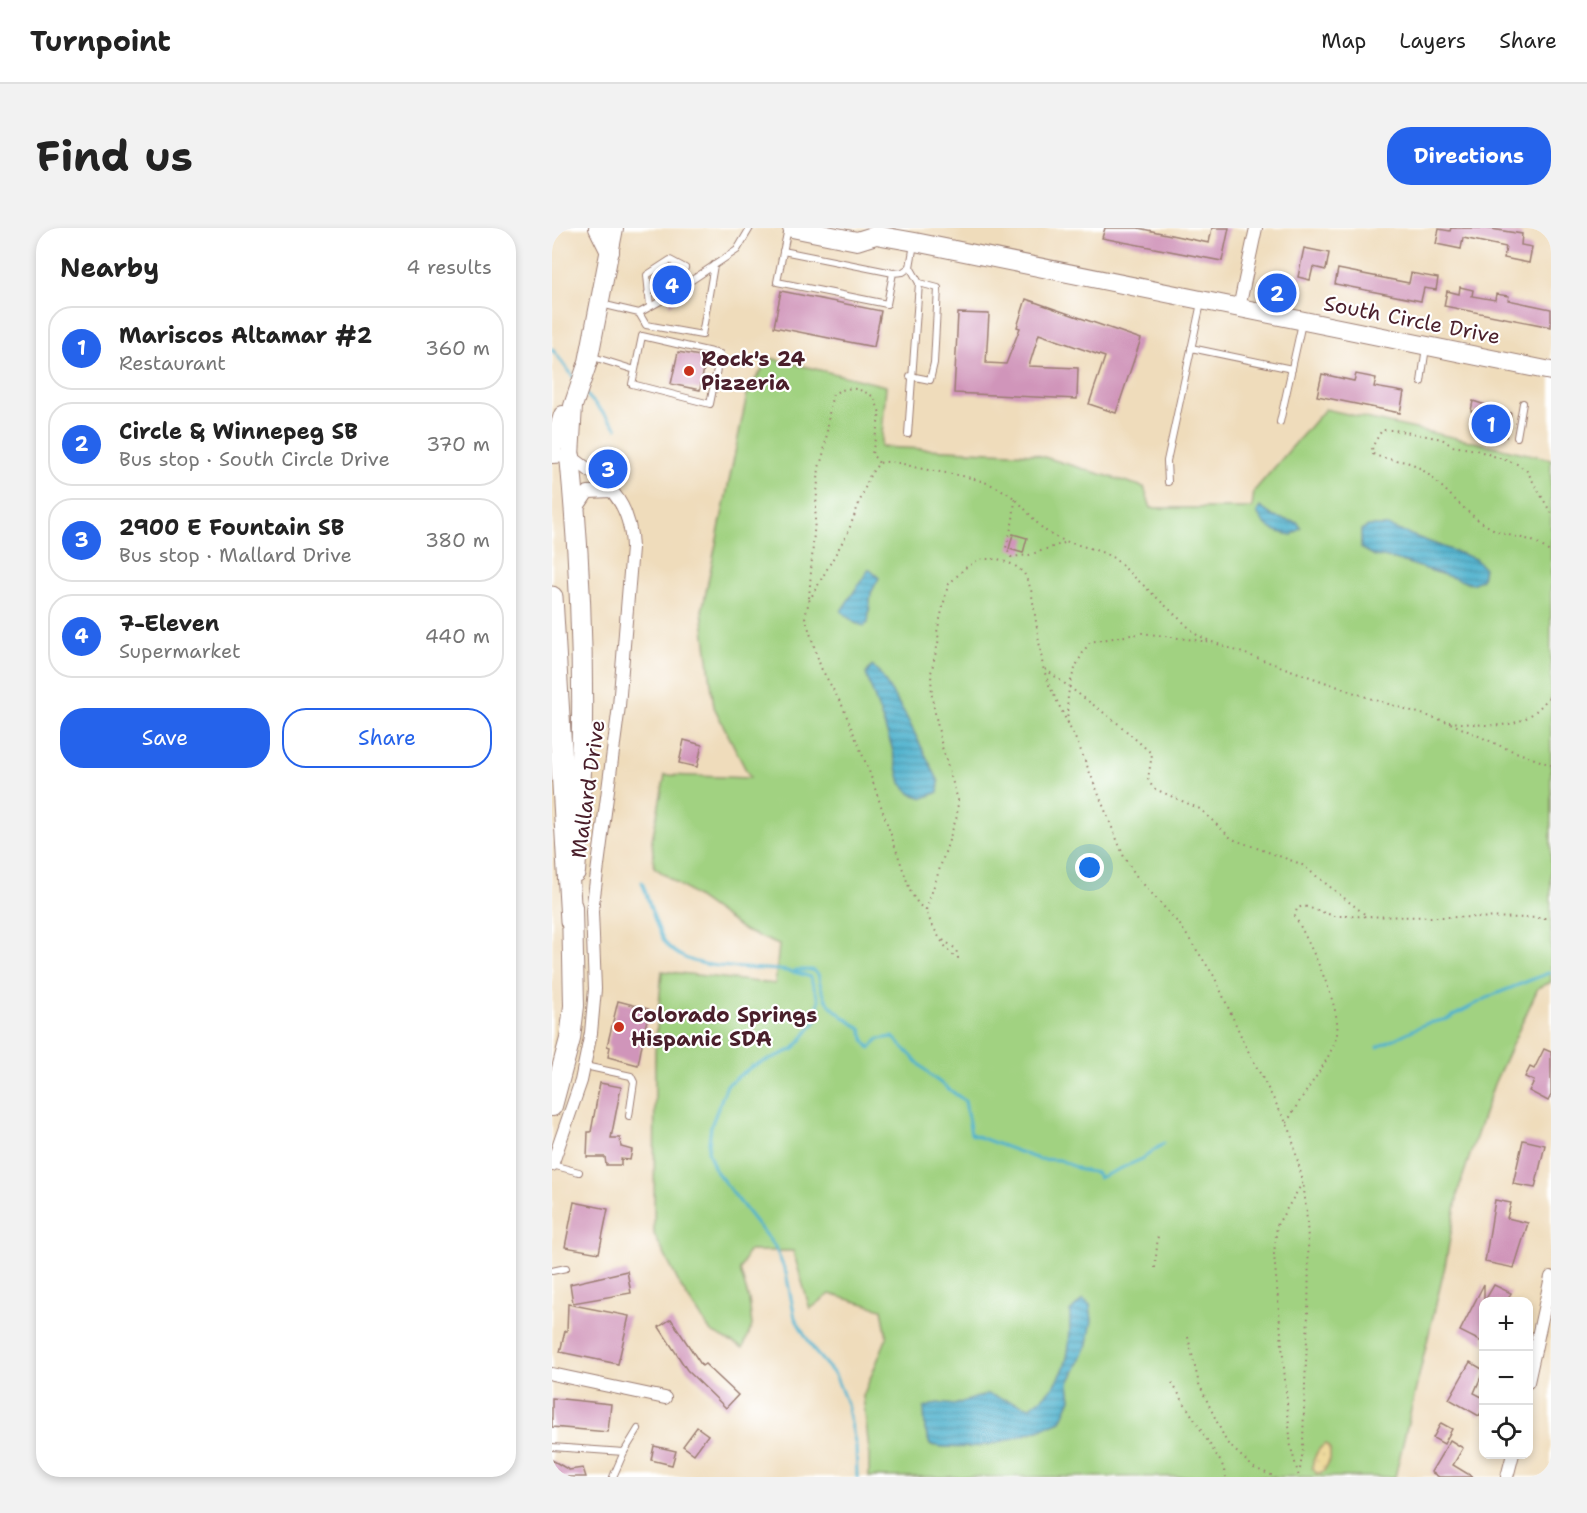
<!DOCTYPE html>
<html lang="en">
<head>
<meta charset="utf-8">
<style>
	body { margin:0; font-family:"Shantell Sans",sans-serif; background:#f2f2f2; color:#222 }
	.controls { position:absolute; right:18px; bottom:18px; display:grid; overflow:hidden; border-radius:12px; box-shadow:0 3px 9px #0003 }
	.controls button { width:54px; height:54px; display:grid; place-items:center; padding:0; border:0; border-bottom:2px solid #e0e0e0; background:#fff; color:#222; font:30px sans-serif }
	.you { position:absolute; left:538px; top:640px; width:21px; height:21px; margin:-15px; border:4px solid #fff; border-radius:50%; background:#1a73e8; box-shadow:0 0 0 9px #1a73e833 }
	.badge { display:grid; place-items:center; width:39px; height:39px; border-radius:50%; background:#2563eb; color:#fff; font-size:20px; font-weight:700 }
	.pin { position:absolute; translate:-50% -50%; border:3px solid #fff; box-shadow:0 2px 6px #0006 }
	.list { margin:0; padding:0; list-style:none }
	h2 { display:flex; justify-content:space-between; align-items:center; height:78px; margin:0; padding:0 24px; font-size:26px }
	h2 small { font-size:20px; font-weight:400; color:#767676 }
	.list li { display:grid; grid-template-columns:39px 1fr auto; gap:18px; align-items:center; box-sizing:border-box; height:84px; margin:0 12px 12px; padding:0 12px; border:2px solid #e0e0e0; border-radius:24px }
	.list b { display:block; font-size:22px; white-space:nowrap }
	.list p { margin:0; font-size:20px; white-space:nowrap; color:#767676 }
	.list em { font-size:20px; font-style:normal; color:#767676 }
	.actions { display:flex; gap:12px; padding:18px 24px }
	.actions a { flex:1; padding:14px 0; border:2px solid #2563eb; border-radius:24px; text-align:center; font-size:21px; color:#2563eb }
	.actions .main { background:#2563eb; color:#fff }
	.icon { flex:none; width:33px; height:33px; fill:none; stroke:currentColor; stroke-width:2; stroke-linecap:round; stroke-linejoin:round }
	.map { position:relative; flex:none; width:999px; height:1249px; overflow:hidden; border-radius:24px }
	header { display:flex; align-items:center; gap:36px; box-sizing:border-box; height:84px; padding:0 30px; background:#fff; border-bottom:2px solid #e0e0e0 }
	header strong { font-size:28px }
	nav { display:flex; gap:33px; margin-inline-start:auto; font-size:21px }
	.intro { display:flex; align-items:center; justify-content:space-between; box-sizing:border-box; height:144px; padding:0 36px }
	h1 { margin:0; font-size:42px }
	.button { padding:15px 27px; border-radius:24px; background:#2563eb; color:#fff; font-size:21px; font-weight:700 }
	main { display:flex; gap:36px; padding:0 36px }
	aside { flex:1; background:#fff; border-radius:24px; box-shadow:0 3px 9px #0003 }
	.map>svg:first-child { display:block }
</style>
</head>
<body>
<header>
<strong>Turnpoint</strong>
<nav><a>Map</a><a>Layers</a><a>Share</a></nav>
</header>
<div class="intro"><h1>Find us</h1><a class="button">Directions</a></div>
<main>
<aside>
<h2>Nearby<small>4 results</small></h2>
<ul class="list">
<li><span class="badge">1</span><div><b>Mariscos Altamar #2</b><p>Restaurant</p></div><em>360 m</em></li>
<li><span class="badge">2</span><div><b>Circle &amp; Winnepeg SB</b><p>Bus stop · South Circle Drive</p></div><em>370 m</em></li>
<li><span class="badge">3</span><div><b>2900 E Fountain SB</b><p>Bus stop · Mallard Drive</p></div><em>380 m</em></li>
<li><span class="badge">4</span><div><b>7-Eleven</b><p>Supermarket</p></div><em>440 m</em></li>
</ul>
<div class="actions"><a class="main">Save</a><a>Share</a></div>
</aside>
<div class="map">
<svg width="999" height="1249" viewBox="0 0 999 1249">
	<defs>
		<pattern id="sand-dots" width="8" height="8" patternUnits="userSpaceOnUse" patternTransform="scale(1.5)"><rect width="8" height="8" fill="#eeda9e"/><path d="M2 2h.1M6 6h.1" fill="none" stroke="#cebb88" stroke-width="1.8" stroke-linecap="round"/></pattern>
		<pattern id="water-rules" width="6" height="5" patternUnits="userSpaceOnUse" patternTransform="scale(1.5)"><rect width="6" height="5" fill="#4fb2ce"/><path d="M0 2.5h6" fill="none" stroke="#4490a7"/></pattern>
	</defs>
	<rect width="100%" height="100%" fill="#fff"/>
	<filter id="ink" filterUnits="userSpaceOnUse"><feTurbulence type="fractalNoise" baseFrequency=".0167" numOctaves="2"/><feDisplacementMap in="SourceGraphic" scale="12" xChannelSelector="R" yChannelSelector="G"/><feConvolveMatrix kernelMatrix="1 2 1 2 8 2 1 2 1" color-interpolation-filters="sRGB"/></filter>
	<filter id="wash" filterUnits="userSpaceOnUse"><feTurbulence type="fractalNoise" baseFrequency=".008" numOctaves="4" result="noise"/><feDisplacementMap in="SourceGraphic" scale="24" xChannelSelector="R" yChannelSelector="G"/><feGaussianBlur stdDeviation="1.35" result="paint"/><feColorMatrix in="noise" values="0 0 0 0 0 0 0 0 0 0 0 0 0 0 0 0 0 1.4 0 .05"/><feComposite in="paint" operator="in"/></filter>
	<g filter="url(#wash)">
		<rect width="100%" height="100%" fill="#efdcbb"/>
		<path fill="#a1d281" stroke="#767856" stroke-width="1.5" d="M 218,130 L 334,158 L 329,219 L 482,226 L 592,259 L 599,280 L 700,280 L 702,263 L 773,181 L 999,231 L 999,754 L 986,760 L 942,856 L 907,960 L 893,1038 L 843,1249 L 317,1249 L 317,1222 L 311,1168 L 335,1109 L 330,1081 L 278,1066 L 258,1081 L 241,1023 L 196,1023 L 188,1042 L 197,1072 L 200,1098 L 191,1120 L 159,1104 L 130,1061 L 102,1006 L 103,822 L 110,743 L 223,756 L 227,717 L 193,703 L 102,639 L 100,612 L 113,547 L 198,550 L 162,479 L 150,383 L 196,162 Z"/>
		<path fill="url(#sand-dots)" stroke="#9c7c64" stroke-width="1.5" d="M 774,1216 L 778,1221 L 778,1231 L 772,1243 L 765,1246 L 760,1239 C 761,1231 766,1219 774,1216 Z"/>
		<g fill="url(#water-rules)" stroke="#4c687c" stroke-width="1.5">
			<path d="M 708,279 L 722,289 L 746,295 L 749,300 L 740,307 C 722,304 713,300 705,284 Z"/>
			<path d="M 816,298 L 835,298 L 923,331 L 932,340 L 930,351 L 920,356 L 843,331 L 823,328 L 809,320 L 809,302 Z"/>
			<path d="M 317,341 L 327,350 L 319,365 L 316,395 L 312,398 L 303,395 L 289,383 Z"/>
			<path d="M 320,438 L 327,444 L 352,484 L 387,554 L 386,564 L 372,570 L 359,566 L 349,555 L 339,516 L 314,446 Z"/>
			<path d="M 531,1071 L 538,1077 L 540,1092 L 536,1116 L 517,1155 L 519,1171 L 509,1193 C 467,1210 424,1226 378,1217 L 373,1202 L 372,1180 L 385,1175 L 402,1177 L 435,1166 L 478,1179 C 517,1152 518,1128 518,1084 Z"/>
		</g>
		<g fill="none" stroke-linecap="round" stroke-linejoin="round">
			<g stroke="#4fb2ce" stroke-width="3">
				<path d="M 0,121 L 23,151"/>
				<path d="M 32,164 L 65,200"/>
				<path d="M 90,654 C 96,670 106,708 116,718 C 147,751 217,732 258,749 L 267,772 L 264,793 L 242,821 L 199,839 L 175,857 L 159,898 L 156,923 L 163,942 L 223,1019 L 234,1045 L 243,1090 L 263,1124 L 283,1147 L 295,1176 L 304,1219 L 305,1249"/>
				<path d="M 243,742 L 260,742 L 266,746 C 271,779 285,784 309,801 L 313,814 L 318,820 L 327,811 L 341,809 L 379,848 L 413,873 L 419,906 L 486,931 L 508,932 L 529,942 L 545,945 L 547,950 L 590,931 L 612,915"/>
				<path d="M 826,819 L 873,796 L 895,791 L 941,767 L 999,744"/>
			</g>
		</g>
		<g id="blocks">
			<g fill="#d095ba">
				<path d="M 553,0 L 586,0 L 657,15 L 660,0 L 677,0 L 670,33 L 550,10 Z"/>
				<path d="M 899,0 L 933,0 L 970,6 L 969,17 L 980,19 L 977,35 L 952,30 L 954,19 L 911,10 L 909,21 L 884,16 L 887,1 L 898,3 Z"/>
				<path d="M 752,20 L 777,25 L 774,42 L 761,39 L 758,52 L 746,49 Z"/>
				<path d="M 118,38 L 122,40 L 122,47 L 131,52 L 130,59 L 138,64 L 118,77 L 118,67 L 111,66 L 109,62 L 111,56 L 103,54 L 101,50 Z"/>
				<path d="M 786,41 L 857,55 L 859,45 L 886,50 L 884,62 L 872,60 L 869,73 L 783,56 Z"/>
				<path d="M 908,59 L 921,62 L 920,68 L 943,72 L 944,66 L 957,68 L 956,72 L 999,81 L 999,99 L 892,78 L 895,63 L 907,66 Z"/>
				<path d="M 229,63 L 329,83 L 322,119 L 222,99 Z"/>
				<path d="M 474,71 L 589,111 L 564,185 L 537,176 L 553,129 L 487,106 L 477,138 L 526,140 L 525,171 L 402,165 L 406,85 L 437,86 L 434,135 L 454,136 L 468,100 L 465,99 Z"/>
				<path d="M 126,124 L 154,129 L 148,162 L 119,156 Z"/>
				<path d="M 770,146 L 802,153 L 804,146 L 824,150 L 822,159 L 852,164 L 848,185 L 765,168 Z"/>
				<path d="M 921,173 L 959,185 L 954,209 L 921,202 L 924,184 L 919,183 Z"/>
				<path d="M 461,306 L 475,310 L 471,325 L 457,321 Z"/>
				<path d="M 132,512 L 150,517 L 145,539 L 127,535 Z"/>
				<path d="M 66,773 L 97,781 L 86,837 L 56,829 L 58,819 L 55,818 Z"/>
				<path d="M 992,821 L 999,824 L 999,867 L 996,873 L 977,863 L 982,853 L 973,849 L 978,839 L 982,841 Z"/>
				<path d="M 48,855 L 69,859 L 59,910 L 68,910 L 69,919 L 80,922 L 78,932 L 69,931 L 69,937 L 54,937 L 53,929 L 35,929 L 36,904 L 39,904 Z"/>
				<path d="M 971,912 L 993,917 L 983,960 L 961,956 Z"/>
				<path d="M 943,972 L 959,975 L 955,990 L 976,995 L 962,1040 L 933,1034 Z"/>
				<path d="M 22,974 L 56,981 L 47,1025 L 13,1019 Z"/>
				<path d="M 75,1043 L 79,1065 L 21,1075 L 18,1056 Z"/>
				<path d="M 932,1056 L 932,1115 L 908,1103 Z"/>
				<path d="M 942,1057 L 959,1065 L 955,1074 L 932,1074 Z"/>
				<path d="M 16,1076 L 77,1088 L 66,1136 L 8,1124 L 13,1103 L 15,1103 Z"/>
				<path d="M 119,1091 L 150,1138 L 153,1136 L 186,1167 L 174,1180 L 135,1142 L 107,1099 Z"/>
				<path d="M 918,1134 L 932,1142 L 922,1165 L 932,1170 L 932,1180 L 927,1188 L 897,1171 Z"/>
				<path d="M 0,1170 L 59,1176 L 56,1204 L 0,1199 Z"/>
				<path d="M 889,1195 L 900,1201 L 892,1216 L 881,1210 Z"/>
				<path d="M 145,1199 L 156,1207 L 142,1226 L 131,1218 Z"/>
				<path d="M 898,1212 L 911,1220 L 901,1237 L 921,1249 L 887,1249 L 879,1244 Z"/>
				<path d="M 102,1218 L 124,1223 L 120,1237 L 99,1232 Z"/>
				<path d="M 0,1232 L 17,1242 L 31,1240 L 34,1249 L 0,1249 Z"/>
			</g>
		</g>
	</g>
	<g filter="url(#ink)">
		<use href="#blocks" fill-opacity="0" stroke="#9c7e73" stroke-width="1.5"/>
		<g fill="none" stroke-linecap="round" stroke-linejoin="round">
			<defs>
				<g id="service">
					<path d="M 236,0 L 225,54 L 335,76 L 341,45 L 351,44 L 358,39"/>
					<path d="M 231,23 L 341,45"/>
					<path d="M 134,56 L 185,22 L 198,0"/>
					<path d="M 96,65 L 106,58"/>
					<path d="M 49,76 L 87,85 L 114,70"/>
					<path d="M 98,78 L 95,47 L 118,32 L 133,40 L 126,44"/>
					<path d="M 87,85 L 94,97 L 150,107 L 162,37"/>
					<path d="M 639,120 L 740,141"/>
					<path d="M 38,128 L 83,142 L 80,156 L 158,176 L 168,126 L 90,108 L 83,142"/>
					<path d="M 358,148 L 378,152 L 382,135 L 386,60 L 367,55 L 358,39 L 362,16"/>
					<path d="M 869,154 L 874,119"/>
					<path d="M 728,194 L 750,95"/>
					<path d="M 356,206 L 367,55"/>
					<path d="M 965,209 L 971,175"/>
					<path d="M 616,254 L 615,233 L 649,75"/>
					<path d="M 33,838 L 79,848 L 82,854 L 77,888"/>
					<path d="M 0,937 L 27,944"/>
					<path d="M 0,1043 L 14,1040"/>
					<path d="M 0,1219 L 72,1224 L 86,1201"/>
					<path d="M 61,1249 L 72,1224"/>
				</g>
				<g id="minor">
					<path d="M 687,80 L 704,0"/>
					<path d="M 0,229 L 18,228 C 54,254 79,272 80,320 L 67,478 L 40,683 L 43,761 L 39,805 L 29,853 L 0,937"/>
					<path d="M 24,282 L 36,264 L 60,263"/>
					<path d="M 0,1146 L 113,1170"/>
					<path d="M 976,1154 L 999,1049"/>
					<path d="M 955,1249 L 961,1226"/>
				</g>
				<g id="primary">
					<path d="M 46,0 L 58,24"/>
					<path d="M 240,0 L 305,13 L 324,7 L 363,14 L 999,143"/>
					<path d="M 0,222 L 11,187"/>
					<path d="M 18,228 L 21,178 L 36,134 L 62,0"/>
				</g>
				<g id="trunk">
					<path d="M 18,228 C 31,365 35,506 23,644"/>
					<path d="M 0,878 L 18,811 L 22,778 L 20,679"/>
				</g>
				<path id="motorway" d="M 0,369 L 19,693"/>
			</defs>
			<use href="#service" stroke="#9c7e73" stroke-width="8"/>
			<use href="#minor" stroke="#9c7e73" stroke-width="14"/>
			<use href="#primary" stroke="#9c7e73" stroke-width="20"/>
			<use href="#trunk" stroke="#9c7e73" stroke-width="22"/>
			<use href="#motorway" stroke="#9c7e73" stroke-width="23"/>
			<g stroke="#9c7e73" stroke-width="2" stroke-dasharray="1.5 4.5" stroke-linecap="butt">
				<path d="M 463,271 L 461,292 L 454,320 L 459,329 L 477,327 L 515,314"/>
				<path d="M 999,285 L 975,243 L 965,236 L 924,222 L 900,218 L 890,211 L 843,202 L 830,202 L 820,219 L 821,226 C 836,234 855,230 869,241 C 894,259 913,287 941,301 C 963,313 979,305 999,326"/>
				<path d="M 257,370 L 267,239 C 277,215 274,191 281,166 C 297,157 307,160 322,169 L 328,185 L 320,226 L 327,235"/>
				<path d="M 493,441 L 563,493 L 600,526 L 596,551 L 601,560 L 648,581 L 680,611 L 749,636 L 815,688"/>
				<path d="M 897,494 C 941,497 970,507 999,466"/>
				<path d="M 516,495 C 513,464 520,439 538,414 L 590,405 L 657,414"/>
				<path d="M 374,682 L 367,677 L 359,665 L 317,543 L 290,477 L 269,440 L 253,389 L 257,373 L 296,304 L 318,247 L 327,235 C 344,231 354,238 371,241 C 403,247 435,249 462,270 C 475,281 484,297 498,306 C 518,318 543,318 563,331 L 645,407 L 660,414 L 820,471 L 896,494 L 953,520 L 999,537"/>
				<path d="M 391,712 L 404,721 L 406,730 C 396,728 376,692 374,682 L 405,588 L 406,572 L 390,519 L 380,470 L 379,445 L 387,411 L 385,404 L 396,357 L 413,340 L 428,331 L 446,331 L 462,337 L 472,345 L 479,361 L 491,439 L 497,457 L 527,518 L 572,629 L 585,649 L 628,697 L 662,748 L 694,819 L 738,902 L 751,954 L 725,997 L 722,1026 L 739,1220 L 747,1249"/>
				<path d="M 735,895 C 749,866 774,841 784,810 C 793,784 756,713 743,688 L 745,680 L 752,678 L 782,688 L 996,690"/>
				<path d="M 603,1040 L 606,1007"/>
				<path d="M 636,1109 L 647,1156 L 675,1215 L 702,1240 L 724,1249"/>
				<path d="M 620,1155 L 670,1236 L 674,1249"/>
				<path d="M 748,1241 L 751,1222 C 752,1132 763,1043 751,954"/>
			</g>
			<use href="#service" stroke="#fff" stroke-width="6"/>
			<use href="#minor" stroke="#fff" stroke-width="12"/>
			<use href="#primary" stroke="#fff" stroke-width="18"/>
			<use href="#trunk" stroke="#fff" stroke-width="20"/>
			<use href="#motorway" stroke="#fff" stroke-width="21"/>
		</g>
	</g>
	<g fill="#c8321e" stroke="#fff" stroke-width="2">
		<circle cx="137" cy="143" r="6"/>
		<circle cx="67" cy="799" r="6"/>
	</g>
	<g text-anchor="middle" stroke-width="4.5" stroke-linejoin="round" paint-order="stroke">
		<g font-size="21" fill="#4a1f2b" stroke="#fff">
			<text transform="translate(860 92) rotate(11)" y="7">South Circle Drive</text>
			<text transform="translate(36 561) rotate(-82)" y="7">Mallard Drive</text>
		</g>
		<g font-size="21" font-weight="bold" fill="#4a1f2b" stroke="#fff" text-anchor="start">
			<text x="149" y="138">Rock's 24<tspan x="149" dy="24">Pizzeria</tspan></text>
			<text x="79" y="794">Colorado Springs<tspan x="79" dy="24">Hispanic SDA</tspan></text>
		</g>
	</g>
</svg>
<div class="controls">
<button>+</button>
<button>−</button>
<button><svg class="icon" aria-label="locate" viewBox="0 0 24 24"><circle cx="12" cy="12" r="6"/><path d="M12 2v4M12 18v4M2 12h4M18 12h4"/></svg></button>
</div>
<div class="you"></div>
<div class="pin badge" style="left:939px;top:196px">1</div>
<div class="pin badge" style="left:725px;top:65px">2</div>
<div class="pin badge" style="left:56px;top:241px">3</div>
<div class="pin badge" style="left:120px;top:57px">4</div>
</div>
</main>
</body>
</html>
